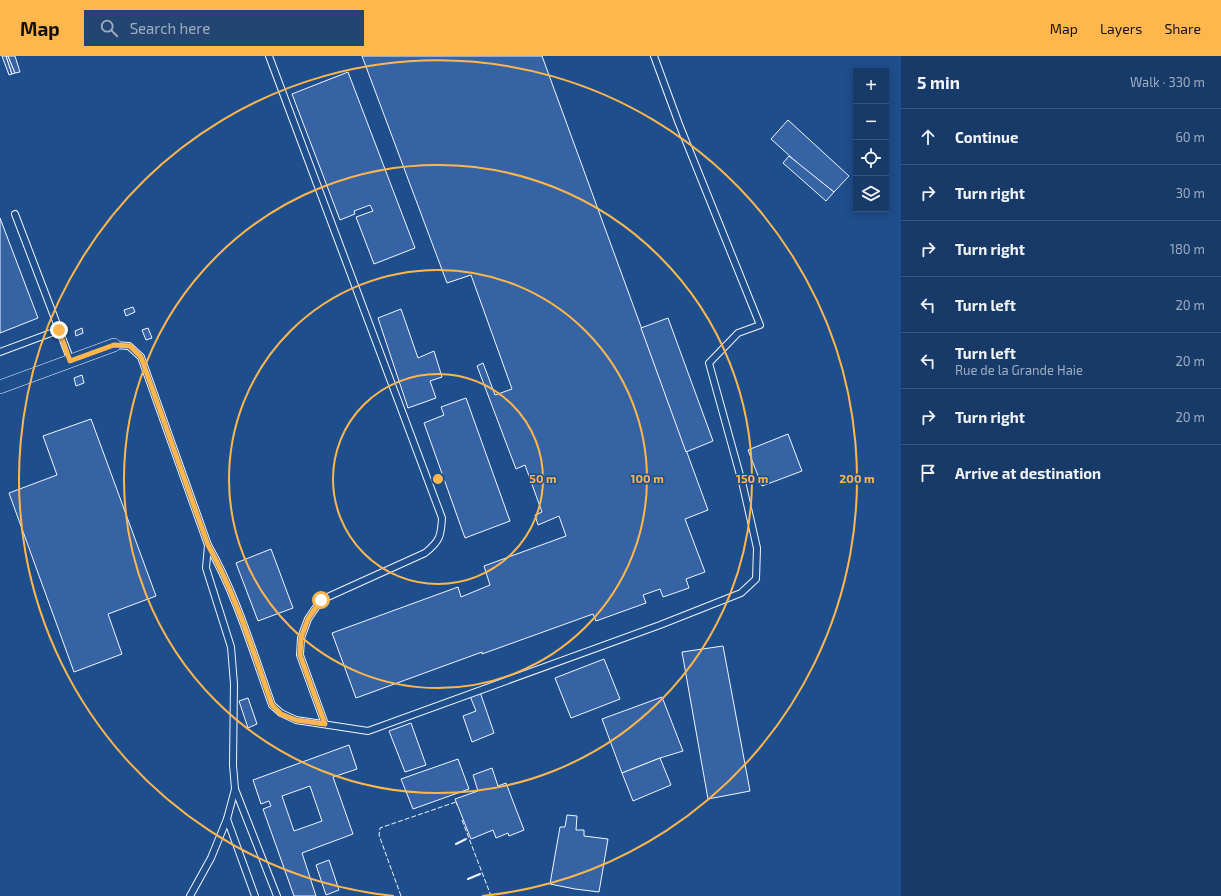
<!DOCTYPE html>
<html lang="en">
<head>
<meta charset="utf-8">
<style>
	body { margin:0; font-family:"Exo 2",sans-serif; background:#244571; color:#f1f3f6 }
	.controls { position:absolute; right:12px; top:12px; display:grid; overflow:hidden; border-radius:0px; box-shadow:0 2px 10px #0003 }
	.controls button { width:36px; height:36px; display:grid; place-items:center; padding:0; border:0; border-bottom:1px solid #36547d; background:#173a69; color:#f1f3f6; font:20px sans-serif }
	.stop { position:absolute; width:12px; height:12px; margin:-9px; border:3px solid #ffb74d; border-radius:50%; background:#fff }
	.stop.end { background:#ffb74d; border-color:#fff; box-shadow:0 1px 4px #0008 }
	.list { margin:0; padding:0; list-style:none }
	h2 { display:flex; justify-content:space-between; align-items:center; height:52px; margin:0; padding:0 16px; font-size:17px }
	h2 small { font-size:13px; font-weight:400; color:#9eadc0 }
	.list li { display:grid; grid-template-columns:26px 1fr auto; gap:12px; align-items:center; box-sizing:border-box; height:56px; padding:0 16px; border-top:1px solid #36547d }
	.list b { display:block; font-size:15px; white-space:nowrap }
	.list p { margin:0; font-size:13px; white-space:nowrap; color:#9eadc0 }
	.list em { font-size:13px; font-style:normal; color:#9eadc0 }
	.icon { flex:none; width:22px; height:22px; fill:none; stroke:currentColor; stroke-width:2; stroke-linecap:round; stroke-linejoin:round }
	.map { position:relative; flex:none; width:901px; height:840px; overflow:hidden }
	header { display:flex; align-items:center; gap:24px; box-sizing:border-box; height:56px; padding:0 20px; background:#ffb74d; color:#111 }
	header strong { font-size:19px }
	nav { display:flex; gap:22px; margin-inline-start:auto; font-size:14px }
	.search { width:280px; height:36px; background:#244571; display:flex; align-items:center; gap:10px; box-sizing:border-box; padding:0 14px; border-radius:0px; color:#9eadc0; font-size:15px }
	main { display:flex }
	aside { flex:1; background:#173a69 }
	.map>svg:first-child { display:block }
</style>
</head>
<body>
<header>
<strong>Map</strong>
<div class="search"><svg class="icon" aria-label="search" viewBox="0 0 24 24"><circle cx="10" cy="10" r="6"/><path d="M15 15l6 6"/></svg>Search here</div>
<nav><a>Map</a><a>Layers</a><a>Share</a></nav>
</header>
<main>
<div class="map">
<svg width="901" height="840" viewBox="0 0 901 840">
	<rect width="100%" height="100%" fill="#1f4e8c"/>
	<g fill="#3563a3" stroke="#f2f6ff" fill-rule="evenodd">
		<path d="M 2,0 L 6,0 L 12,18 L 9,19 Z"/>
		<path d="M 6,0 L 8,0 L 15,17 L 12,18 Z"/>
		<path d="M 8,0 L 15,0 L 20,16 L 15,17 Z"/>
		<path d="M 362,0 L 542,0 L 708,454 L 685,463 L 705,516 L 686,523 L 689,532 L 663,541 L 660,533 L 643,539 L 646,547 L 596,565 L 593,558 L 482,598 L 482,596 L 356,642 L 332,577 L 458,531 L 461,541 L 490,529 L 484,510 L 566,480 L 559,460 L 538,469 L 535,459 L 542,456 L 525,409 L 516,413 L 477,310 L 483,307 L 495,339 L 512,333 L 471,219 L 447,227 Z"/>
		<path d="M 348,16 L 415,192 L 374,208 L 356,161 L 373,155 L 370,149 L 354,155 L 355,158 L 340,164 L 292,38 Z"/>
		<path d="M 788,64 L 849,120 L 834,136 L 802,111 L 771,83 Z"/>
		<path d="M 789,100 L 834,136 L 826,145 L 783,107 Z"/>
		<path d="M 0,162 L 38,262 L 0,277 Z"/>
		<path d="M 133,251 L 135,256 L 126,260 L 124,254 Z"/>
		<path d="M 401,253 L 418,302 L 434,295 L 442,321 L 430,325 L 436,342 L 408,352 L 378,262 Z"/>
		<path d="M 668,262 L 713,385 L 686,396 L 641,272 Z"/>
		<path d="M 82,272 L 83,277 L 76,280 L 75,275 Z"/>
		<path d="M 148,272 L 152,282 L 146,284 L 142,274 Z"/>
		<path d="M 82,319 L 84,327 L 76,330 L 74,322 Z"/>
		<path d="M 466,342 L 510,465 L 465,482 L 424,367 L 444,359 L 441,351 Z"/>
		<path d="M 91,363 L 156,540 L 108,558 L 122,598 L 74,616 L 9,437 L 57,419 L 43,380 Z"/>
		<path d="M 788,378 L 802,415 L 762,430 L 748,394 Z"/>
		<path d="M 271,493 L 293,552 L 258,565 L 236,507 Z"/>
		<path d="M 723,590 L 750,735 L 708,743 L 682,596 Z"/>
		<path d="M 604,603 L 620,643 L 571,662 L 555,622 Z"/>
		<path d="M 480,636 L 494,677 L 472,686 L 463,660 L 476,655 L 470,640 Z"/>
		<path d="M 662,641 L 683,695 L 660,702 L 622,717 L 602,663 Z"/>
		<path d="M 248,642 L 257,668 L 248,672 L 239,645 Z"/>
		<path d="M 411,667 L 426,709 L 405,716 L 389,675 Z"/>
		<path d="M 349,689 L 357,713 L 333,721 L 353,778 L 302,797 L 316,840 L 294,840 L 263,753 L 271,750 L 269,745 L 261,748 L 253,724 ZM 310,730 L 322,765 L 294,775 L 282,740 Z"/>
		<path d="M 660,702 L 671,729 L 633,745 L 622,717 Z"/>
		<path d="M 458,703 L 469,733 L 413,753 L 401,723 Z"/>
		<path d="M 492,712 L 498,730 L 506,727 L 524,774 L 509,780 L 508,777 L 496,782 L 493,774 L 471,783 L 455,743 L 478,735 L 473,719 Z"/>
		<path d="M 567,759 L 577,760 L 576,774 L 584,774 L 584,780 L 608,783 L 599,836 L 575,833 L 550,828 L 560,771 L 565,771 Z"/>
		<path d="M 329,804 L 339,834 L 326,839 L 316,809 Z"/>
	</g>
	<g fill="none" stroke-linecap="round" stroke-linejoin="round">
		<defs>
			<g id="lane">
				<path d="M 269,0 L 442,462 C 441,480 440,485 425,497 L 321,544 L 308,563 L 301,582 L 300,599 L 325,668"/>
				<path d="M 15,158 L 71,305"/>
				<path d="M 114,289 L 129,290 L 141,301 L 208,489 L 206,512 L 231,591 L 234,628 L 233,709 L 235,733 L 277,840"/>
				<path d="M 0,296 L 59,274"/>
				<path d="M 208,489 C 236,538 253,596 272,649 L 281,657 L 296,664 L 368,675 L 660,569 L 741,537 L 756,523 L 757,492 L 743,430 L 709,307 L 738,277 L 760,269 L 679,68 L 654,0"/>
				<path d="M 227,763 L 255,840"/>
				<path d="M 190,840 L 211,802 L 227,763 L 235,733"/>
			</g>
			<path id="street" d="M 0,331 L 114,289"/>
		</defs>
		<use href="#lane" stroke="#f2f6ff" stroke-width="8"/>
		<use href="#street" stroke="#f2f6ff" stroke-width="14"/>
		<use href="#lane" stroke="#1f4e8c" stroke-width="6"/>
		<use href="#street" stroke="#1f4e8c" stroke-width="13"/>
		<g stroke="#f2f6ff" stroke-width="1" stroke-dasharray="5 2" stroke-linecap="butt">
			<path d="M 462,764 L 491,840"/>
			<path d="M 401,840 L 379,779 L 380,772 L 456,746 L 457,749"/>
		</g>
		<g stroke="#f2f6ff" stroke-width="2">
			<path d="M 456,788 L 466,783"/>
			<path d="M 468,823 L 480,818"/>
		</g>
	</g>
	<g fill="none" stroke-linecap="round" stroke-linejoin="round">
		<path stroke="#ffb74d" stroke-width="5" d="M 59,274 L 70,305 L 114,289 L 130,290 L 141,301 L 208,489 C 236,539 253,595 272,649 L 281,658 L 296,664 L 325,668 L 300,599 L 301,582 L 308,563 L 321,544"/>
	</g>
	<g fill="none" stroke="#ffb74d" stroke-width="2">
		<circle cx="438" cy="423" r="105"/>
		<circle cx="438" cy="423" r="209"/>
		<circle cx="438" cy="423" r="314"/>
		<path d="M394 840A419 419 0 1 1 482 840"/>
	</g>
	<circle cx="438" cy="423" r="6" fill="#ffb74d" stroke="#1f4e8c" stroke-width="2"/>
	<g font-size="12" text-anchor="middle" font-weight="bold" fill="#ffb74d" stroke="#1f4e8c" stroke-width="3" stroke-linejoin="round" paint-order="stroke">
		<text x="543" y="427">50 m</text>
		<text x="647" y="427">100 m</text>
		<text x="752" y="427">150 m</text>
		<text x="857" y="427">200 m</text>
	</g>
</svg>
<div class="controls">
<button>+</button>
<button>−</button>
<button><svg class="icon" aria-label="locate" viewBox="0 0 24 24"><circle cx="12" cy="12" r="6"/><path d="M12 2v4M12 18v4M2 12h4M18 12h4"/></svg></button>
<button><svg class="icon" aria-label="layers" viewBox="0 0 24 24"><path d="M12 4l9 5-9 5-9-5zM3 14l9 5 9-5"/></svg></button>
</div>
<div class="stop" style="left:321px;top:544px"></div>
<div class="stop end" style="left:59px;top:274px"></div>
</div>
<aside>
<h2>5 min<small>Walk · 330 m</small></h2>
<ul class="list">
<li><svg class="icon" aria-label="ahead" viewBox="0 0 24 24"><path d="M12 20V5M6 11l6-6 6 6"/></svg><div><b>Continue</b></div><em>60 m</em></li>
<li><svg class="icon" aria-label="right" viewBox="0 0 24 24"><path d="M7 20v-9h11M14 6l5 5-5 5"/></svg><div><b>Turn right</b></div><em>30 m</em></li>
<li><svg class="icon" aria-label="right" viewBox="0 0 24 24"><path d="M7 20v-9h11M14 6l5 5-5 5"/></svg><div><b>Turn right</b></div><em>180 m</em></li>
<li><svg class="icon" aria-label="left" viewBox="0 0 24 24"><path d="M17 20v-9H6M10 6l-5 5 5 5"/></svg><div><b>Turn left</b></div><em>20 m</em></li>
<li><svg class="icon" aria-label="left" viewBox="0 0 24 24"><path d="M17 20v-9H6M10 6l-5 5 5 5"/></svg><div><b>Turn left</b><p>Rue de la Grande Haie</p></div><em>20 m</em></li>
<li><svg class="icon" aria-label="right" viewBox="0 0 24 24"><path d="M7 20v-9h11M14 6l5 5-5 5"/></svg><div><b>Turn right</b></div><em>20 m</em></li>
<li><svg class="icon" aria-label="arrive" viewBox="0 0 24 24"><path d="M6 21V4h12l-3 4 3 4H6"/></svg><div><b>Arrive at destination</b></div></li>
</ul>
</aside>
</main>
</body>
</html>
